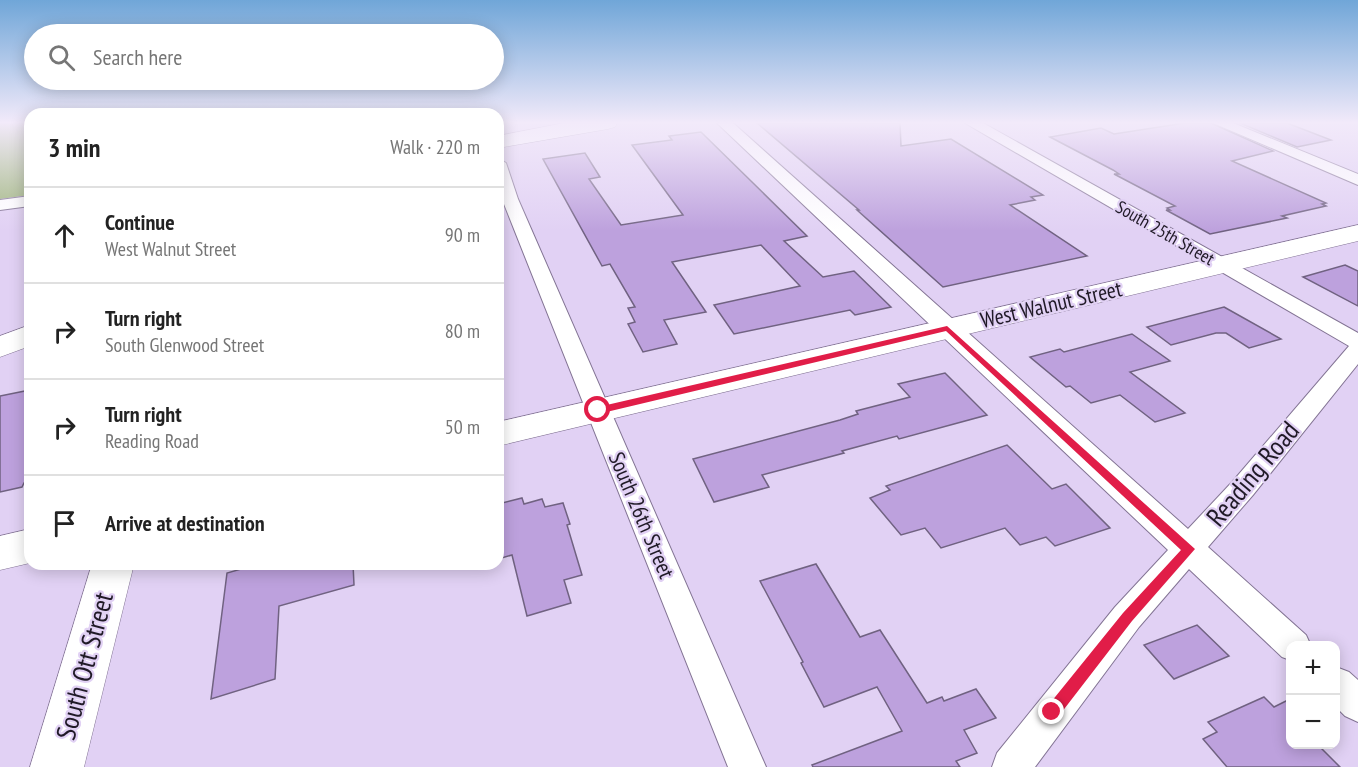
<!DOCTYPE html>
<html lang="en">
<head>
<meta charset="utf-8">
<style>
	body { margin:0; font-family:"PT Sans Narrow",sans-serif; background:#f6f6f6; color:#222 }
	.controls { position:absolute; right:18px; bottom:18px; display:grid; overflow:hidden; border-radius:12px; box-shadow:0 3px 15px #0003 }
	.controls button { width:54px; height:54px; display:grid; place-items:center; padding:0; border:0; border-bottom:2px solid #e0e0e0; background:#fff; color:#222; font:30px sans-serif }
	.stop { position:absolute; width:18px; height:18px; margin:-14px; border:4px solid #e11d48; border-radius:50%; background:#fff }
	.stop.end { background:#e11d48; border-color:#fff; box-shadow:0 2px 6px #0008 }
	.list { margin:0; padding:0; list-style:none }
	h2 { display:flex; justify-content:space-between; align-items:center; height:78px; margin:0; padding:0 24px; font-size:26px }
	h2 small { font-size:20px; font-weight:400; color:#767676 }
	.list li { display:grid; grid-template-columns:39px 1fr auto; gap:18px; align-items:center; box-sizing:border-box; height:96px; padding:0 24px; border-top:2px solid #e0e0e0 }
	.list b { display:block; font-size:22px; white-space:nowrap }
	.list p { margin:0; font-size:20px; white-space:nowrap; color:#767676 }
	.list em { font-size:20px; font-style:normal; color:#767676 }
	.icon { flex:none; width:33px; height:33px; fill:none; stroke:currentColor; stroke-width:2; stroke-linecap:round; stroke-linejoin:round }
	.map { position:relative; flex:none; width:1358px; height:767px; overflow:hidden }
	.search { position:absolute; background:#fff; box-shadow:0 3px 15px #0003; left:24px; top:24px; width:480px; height:66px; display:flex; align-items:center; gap:15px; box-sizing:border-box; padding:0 21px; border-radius:33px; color:#767676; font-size:22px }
	.panel { position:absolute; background:#fff; box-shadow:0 3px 15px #0003; left:24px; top:108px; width:480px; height:462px; border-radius:18px }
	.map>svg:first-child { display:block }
</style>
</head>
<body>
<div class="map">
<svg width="1358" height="767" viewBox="0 0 1358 767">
	<rect width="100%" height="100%" fill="#e1d1f4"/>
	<path fill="#9db47a" d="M 0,123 L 30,123 L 30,195 L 0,199 Z"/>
	<g fill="#bda1dd" stroke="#706281" stroke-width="1.5">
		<path d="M 757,123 L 900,123 L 901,146 L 951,139 L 1043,195 L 1031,197 L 1035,200 L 1010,205 L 1087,256 L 943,287 L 857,210 L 859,210 Z"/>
		<path d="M 1185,123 L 1211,123 L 1273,151 L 1232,161 L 1326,203 L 1322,204 L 1326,206 L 1282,216 L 1287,218 L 1210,234 L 1166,210 L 1170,210 L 1167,208 L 1175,206 L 1114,174 L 1119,174 L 1113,170 L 1050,137 L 1101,128 L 1114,134 Z"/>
		<path d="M 1240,123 L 1287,123 L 1331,140 L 1297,147 Z"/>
		<path d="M 701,132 L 807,236 L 784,241 L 823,277 L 854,271 L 891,307 L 855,315 L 850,310 L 734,334 L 714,305 L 800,286 L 761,245 L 672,262 L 706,312 L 664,320 L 677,344 L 643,352 L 628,324 L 635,322 L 628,308 L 635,307 L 610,264 L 602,266 L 543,159 L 585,153 L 600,177 L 589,179 L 621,225 L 683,215 L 632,145 L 672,140 L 669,136 Z"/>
		<path d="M 1345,265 L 1358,271 L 1358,306 L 1303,277 Z"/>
		<path d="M 1224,307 L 1281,339 L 1249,348 L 1226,333 L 1216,333 L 1171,345 L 1147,327 Z"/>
		<path d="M 1132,334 L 1170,361 L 1130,372 L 1185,413 L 1155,422 L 1120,395 L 1091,403 L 1070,386 L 1066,387 L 1030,357 L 1060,349 L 1064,352 Z"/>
		<path d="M 945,373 L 987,415 L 899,439 L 897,436 L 842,451 L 844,453 L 762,475 L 769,487 L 714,502 L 693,459 L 840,420 L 858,414 L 856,411 L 910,397 L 898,384 Z"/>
		<path d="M 30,390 L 30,482 L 24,483 L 22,487 L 0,492 L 0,396 Z"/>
		<path d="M 1007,445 L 1052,489 L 1066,484 L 1110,528 L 1055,546 L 1046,537 L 1020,545 L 1005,528 L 941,548 L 925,528 L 901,535 L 870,498 L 890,490 L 886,486 Z"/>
		<path d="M 522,498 L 524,504 L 542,499 L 545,507 L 563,503 L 570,524 L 567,525 L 582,575 L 564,580 L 571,603 L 527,616 L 512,555 L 498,559 L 498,504 Z"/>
		<path d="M 259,564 L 353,564 L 354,585 L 279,606 L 275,679 L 211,699 L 227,573 Z"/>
		<path d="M 816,564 L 860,637 L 880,630 L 927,703 L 942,697 L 944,701 L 976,689 L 996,718 L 964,730 L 977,753 L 956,761 L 960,767 L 813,767 L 812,765 L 902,731 L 877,687 L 824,707 L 801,663 L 803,662 L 760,581 Z"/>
		<path d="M 1197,625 L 1229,656 L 1174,679 L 1144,645 Z"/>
		<path d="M 1264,697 L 1274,707 L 1290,699 L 1290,744 L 1317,744 L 1340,767 L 1227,767 L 1203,739 L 1217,732 L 1208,722 Z"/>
	</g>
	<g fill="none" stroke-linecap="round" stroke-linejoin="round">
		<defs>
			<g id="street">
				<path d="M 717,123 L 733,123 L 1188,529 L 1233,481 L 1349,346 L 965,123 L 983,123 L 1358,333 L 1358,364 L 1253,495 L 1208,547 L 1306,635 L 1311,646 L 1290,646 L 1290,660 L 1282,657 L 1189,569 L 1139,627 L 1035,767 L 992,767 L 997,753 L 1115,607 L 1168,550 Z"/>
				<path d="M 1213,123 L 1233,123 L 1358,174 L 1358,185 Z"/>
				<path d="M 498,158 L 506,163 L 518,199 L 766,767 L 728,767 L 502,199 L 498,188 Z"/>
				<path d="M 30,196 L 30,206 L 0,210 L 0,200 Z"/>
				<path d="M 1336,667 L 1349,672 L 1358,680 L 1358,722 L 1345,716 L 1336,707 Z"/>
			</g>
			<g id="secondary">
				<path d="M 1358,225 L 1358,241 L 498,446 L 498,422 Z"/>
				<path d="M 30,529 L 30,563 L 0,570 L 0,536 Z"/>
				<path d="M 92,564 L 134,564 L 84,767 L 30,767 Z"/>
			</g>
			<g id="primary">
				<path d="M 564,123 L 617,123 L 615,127 L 608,129 L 498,148 L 498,136 Z"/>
				<path d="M 30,325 L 30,346 L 0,357 L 0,336 Z"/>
			</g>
		</defs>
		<use href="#street" stroke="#837494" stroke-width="2"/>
		<use href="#secondary" stroke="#837494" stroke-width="1"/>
		<use href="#primary" stroke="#837494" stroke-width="1"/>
		<use href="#street" fill="#fff" fill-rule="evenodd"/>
		<use href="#secondary" fill="#fff" fill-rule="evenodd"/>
		<use href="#primary" fill="#fff" fill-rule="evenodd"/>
	</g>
	<linearGradient id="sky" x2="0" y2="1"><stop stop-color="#70a6d8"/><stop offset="0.53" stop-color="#f2eafa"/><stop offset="1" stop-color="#f2eafa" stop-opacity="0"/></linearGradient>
	<rect width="1358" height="231" fill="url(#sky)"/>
	<path fill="#e11d48" d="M 947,326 L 1195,549 L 1132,621 L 1058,717 L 1052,719 L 1047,717 L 1045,712 L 1047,707 L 1123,613 L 1181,550 L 946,331 L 598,414 L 593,410 L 598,407 Z"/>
	<g text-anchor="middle" stroke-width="4.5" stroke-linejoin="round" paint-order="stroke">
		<g font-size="18" fill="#201a27" stroke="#e1d1f4">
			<text transform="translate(1165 233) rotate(30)" y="6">South 25th Street</text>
		</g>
		<g font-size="22" fill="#201a27" stroke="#e1d1f4">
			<text transform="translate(1051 304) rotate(-13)" y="8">West Walnut Street</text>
			<text transform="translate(642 515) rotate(67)" y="8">South 26th Street</text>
		</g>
		<g font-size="27" fill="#201a27" stroke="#e1d1f4">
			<text transform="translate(1253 474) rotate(-50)" y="9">Reading Road</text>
			<text transform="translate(85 666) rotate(-75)" y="9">South Ott Street</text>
		</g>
	</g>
</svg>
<div class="controls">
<button>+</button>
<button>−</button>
</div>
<div class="stop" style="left:598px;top:410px"></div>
<div class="stop end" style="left:1052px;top:712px"></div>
<div class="search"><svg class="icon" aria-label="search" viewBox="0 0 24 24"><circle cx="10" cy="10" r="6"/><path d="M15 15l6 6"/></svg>Search here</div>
<section class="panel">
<h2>3 min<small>Walk · 220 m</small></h2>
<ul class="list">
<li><svg class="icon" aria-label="ahead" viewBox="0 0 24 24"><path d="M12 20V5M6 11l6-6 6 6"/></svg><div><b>Continue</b><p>West Walnut Street</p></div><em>90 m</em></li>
<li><svg class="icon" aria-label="right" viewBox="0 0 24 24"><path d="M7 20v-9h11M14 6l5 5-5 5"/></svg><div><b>Turn right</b><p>South Glenwood Street</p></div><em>80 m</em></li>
<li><svg class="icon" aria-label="right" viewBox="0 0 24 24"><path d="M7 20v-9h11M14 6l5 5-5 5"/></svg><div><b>Turn right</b><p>Reading Road</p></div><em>50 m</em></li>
<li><svg class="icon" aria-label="arrive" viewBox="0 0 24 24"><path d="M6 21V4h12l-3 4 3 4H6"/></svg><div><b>Arrive at destination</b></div></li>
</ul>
</section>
</div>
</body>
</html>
